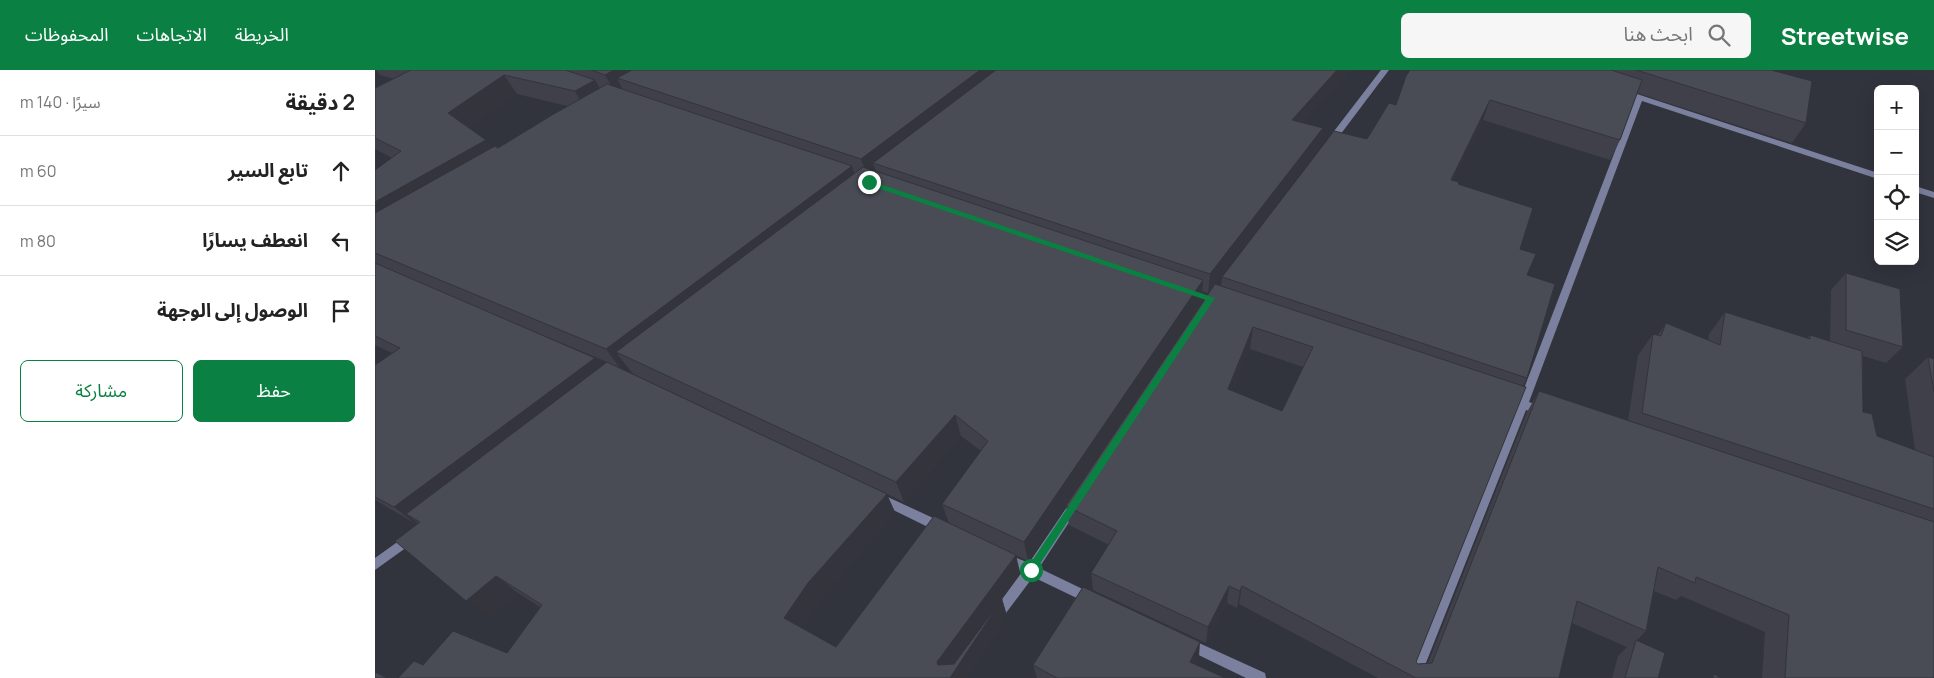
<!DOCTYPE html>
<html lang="ar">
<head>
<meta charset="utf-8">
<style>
	body { margin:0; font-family:Manrope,"Noto Sans Arabic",sans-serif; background:#f6f6f6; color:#222; direction:rtl }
	.controls { position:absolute; right:15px; top:15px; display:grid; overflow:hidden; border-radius:8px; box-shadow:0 5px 20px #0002 }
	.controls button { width:45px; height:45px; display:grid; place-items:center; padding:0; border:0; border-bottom:1px solid #e0e0e0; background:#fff; color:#222; font:25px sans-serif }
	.stop { position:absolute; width:15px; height:15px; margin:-11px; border:4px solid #0b8043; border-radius:50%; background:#fff }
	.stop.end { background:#0b8043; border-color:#fff; box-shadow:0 1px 5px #0008 }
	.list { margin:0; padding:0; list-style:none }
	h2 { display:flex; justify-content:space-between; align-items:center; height:65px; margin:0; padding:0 20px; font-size:21px }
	h2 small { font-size:16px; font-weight:400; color:#767676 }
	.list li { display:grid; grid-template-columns:32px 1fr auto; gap:15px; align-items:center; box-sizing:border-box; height:70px; padding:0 20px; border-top:1px solid #e0e0e0 }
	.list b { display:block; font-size:19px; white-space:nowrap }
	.list em { font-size:16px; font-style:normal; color:#767676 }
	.actions { display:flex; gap:10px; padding:15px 20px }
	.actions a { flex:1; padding:11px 0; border:1px solid #0b8043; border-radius:8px; text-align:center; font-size:18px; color:#0b8043 }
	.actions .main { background:#0b8043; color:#fff }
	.icon { flex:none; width:28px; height:28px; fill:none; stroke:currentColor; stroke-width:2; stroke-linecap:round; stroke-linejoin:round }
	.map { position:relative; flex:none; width:1559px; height:608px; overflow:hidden; direction:ltr }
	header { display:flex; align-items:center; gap:30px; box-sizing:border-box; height:70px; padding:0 25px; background:#0b8043; color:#fff }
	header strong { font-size:24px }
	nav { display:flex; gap:28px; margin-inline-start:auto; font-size:18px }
	.search { width:350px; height:45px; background:#f6f6f6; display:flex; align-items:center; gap:12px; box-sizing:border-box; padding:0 18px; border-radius:8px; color:#767676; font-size:19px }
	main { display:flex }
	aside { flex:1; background:#fff }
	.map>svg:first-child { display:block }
</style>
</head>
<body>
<header>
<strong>Streetwise</strong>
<div class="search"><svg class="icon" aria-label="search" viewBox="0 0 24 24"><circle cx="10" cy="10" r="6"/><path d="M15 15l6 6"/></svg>ابحث هنا</div>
<nav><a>الخريطة</a><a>الاتجاهات</a><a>المحفوظات</a></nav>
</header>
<main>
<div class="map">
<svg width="1559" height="608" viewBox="0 0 1559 608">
	<rect width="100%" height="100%" fill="#31333d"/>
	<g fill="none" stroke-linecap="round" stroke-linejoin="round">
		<g fill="#7a809d" fill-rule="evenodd">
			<path d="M 1006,0 L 1014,0 L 959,73 L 953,73 L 953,69 Z"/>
			<path d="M 1256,24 L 1262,24 L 1503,103 L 1503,109 L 1267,31 L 1154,332 L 1171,338 L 1172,341 L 1171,344 L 1167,345 L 1151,340 L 1045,608 L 1033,608 L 1142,337 L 1127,332 L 1126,329 L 1127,326 L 1131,325 L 1145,329 L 1260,29 L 1256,28 Z"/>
			<path d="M 1540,116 L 1559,122 L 1559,128 L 1540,122 Z"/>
			<path d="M 504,423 L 569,453 L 571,457 L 569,461 L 565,462 L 561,461 L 500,431 L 498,428 L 500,425 Z"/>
			<path d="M 700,429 L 704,431 L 706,434 L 704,437 L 664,498 L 720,525 L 722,529 L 720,533 L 716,535 L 712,533 L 658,507 L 625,551 L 621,553 L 617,551 L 615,547 L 617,543 L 647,502 L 628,493 L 626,489 L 628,485 L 632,484 L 654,493 L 696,431 Z"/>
			<path d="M 35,463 L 39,464 L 41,468 L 39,472 L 0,500 L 0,488 Z"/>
			<path d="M 813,568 L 890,603 L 891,608 L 871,608 L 809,578 L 807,574 L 809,570 Z"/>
		</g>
	</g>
	<g fill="#3f4049" fill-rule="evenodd">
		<path d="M 1,0 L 975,0 L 928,53 L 948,58 L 944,78 L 833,223 L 828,221 L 827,232 L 653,491 L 574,453 L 567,434 L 606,381 L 586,366 L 529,432 L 258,304 L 250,294 L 245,298 L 236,294 L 520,442 L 445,530 L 426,558 L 461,577 L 645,502 L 578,594 L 579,594 L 627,529 L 632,546 L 592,608 L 48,595 L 132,583 L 165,537 L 143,523 L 115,547 L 43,453 L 41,454 L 0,430 L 0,295 L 17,283 L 0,275 L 0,100 L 17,88 L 0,79 L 0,18 L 19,9 L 5,5 ZM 142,24 L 192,36 L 123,78 L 117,78 L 111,70 L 94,58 ZM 158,261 L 232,292 L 226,296 L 220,288 Z"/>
		<path d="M 1035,0 L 1396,0 L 1431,53 L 1417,73 L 1262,23 L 1245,70 L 1235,90 L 1108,50 L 1078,111 L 1083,114 L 1145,179 L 1152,205 L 1152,308 L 1148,316 L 1041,592 L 1043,594 L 1053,593 L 1152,342 L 1164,321 L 1253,351 L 1263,285 L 1278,264 L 1283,265 L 1291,253 L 1333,270 L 1334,264 L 1350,242 L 1432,268 L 1435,265 L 1455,272 L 1456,220 L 1471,203 L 1528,277 L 1511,293 L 1488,286 L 1488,342 L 1502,366 L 1540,380 L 1530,309 L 1553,287 L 1559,289 L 1559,608 L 1387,608 L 1390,562 L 1306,526 L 1301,530 L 1279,521 L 1271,561 L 1262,570 L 1283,608 L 1237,608 L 1243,586 L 1252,577 L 1197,553 L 1184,608 L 1003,608 L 864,534 L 862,538 L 852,533 L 831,573 L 718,520 L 716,503 L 734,475 L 694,455 L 691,436 L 846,216 L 847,207 L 992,69 L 1021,35 ZM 875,279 L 928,297 L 907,341 L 858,322 Z"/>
		<path d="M 824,587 L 820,594 L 850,608 L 662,608 L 658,595 Z"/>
	</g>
	<g fill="#33343c">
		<path d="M 239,0 L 282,0 L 242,8 L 248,20 L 241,24 L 230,5 Z"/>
		<path d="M 605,0 L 633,0 L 498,93 L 501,102 L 493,108 L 486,89 Z"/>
		<path d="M 962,0 L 975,0 L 914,69 L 917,50 Z"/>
		<path d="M 129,5 L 142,24 L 88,63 L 73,43 Z"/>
		<path d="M 220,10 L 231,29 L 211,41 L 200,21 Z"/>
		<path d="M 1115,30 L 1108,50 L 1069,130 L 1076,110 Z"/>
		<path d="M 948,58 L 944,78 L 833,223 L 835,204 Z"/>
		<path d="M 111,70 L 125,89 L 0,161 L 0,132 Z"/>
		<path d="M 477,96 L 483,116 L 241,282 L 250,294 L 245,298 L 231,279 Z"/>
		<path d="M 828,210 L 827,232 L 653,491 L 649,472 Z"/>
		<path d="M 878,257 L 875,279 L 851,341 L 853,319 Z"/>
		<path d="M 220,288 L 234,306 L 31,444 L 43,453 L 41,454 L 19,437 Z"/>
		<path d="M 580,345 L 586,366 L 529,432 L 521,412 Z"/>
		<path d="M 512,424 L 520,442 L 445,530 L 422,564 L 409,548 L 433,513 Z"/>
		<path d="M 641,485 L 645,502 L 569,607 L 562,592 Z"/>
		<path d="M 121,506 L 143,523 L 115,547 L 91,531 Z"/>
		<path d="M 854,516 L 852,533 L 831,573 L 833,557 Z"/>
		<path d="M 867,516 L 864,534 L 862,538 L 865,521 Z"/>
		<path d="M 627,529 L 632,546 L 592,608 L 575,608 Z"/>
		<path d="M 825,572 L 824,587 L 814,607 L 815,592 Z"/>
	</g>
	<g fill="#494b55" stroke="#33343c" fill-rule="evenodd">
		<path d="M 36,0 L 190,0 L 220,10 L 200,21 L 129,5 L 73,43 L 111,70 L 0,132 L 0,100 L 26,81 L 0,68 L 0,18 Z"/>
		<path d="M 216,0 L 239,0 L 230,5 Z"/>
		<path d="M 257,0 L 605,0 L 486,89 L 242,8 Z"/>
		<path d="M 621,0 L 962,0 L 917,50 L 948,58 L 835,204 L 498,93 Z"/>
		<path d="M 1035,0 L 1236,0 L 1267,10 L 1245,70 L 1115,30 L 1076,110 L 1084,112 L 1083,114 L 1158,138 L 1145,179 L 1161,184 L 1152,205 L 1180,214 L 1152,308 L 847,207 L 959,61 L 992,69 L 1014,33 L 1021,35 L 1031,6 Z"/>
		<path d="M 1261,0 L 1396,0 L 1437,11 L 1431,53 Z"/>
		<path d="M 232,14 L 477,96 L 231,279 L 0,183 L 0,143 L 120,76 L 123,78 L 177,45 Z"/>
		<path d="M 488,97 L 828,210 L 649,472 L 567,434 L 613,371 L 580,345 L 521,412 L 241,282 Z"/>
		<path d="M 0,193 L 220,288 L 19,437 L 0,427 L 0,295 L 25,278 L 0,266 Z"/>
		<path d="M 1471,203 L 1525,219 L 1528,277 L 1471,260 Z"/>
		<path d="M 840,214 L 1151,317 L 1041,592 L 1043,594 L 1057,593 L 1164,321 L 1559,452 L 1559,608 L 1410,608 L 1414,545 L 1321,507 L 1320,513 L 1283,497 L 1271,561 L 1202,531 L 1184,608 L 1041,608 L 867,516 L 865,521 L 854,516 L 833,557 L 716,503 L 742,461 L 691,436 ZM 878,257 L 938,277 L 907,341 L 853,319 Z"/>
		<path d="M 1350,242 L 1435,269 L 1435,265 L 1487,281 L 1488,342 L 1497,344 L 1502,366 L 1559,387 L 1559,439 L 1267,343 L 1278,264 L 1286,266 L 1291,253 L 1345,275 Z"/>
		<path d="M 1553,287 L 1559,289 L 1559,322 Z"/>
		<path d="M 232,292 L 512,424 L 433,513 L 409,548 L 461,577 L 559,446 L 641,485 L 562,592 L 563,595 L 579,594 L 627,529 L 575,608 L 23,608 L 39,591 L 48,595 L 78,561 L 132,583 L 167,535 L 121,506 L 91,531 L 20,471 L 45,452 L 31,444 Z"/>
		<path d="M 708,517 L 825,572 L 815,592 L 850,608 L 682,608 L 658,595 Z"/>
		<path d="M 1261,570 L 1290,583 L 1283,608 L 1250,608 Z"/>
		<path d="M 0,602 L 12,608 L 0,608 Z"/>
		<path d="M 1339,604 L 1346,608 L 1338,608 Z"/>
	</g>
	<path fill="#0b8043" d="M 491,111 L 496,111 L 840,228 L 659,503 L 653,503 L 653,497 L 831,230 L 491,114 Z"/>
</svg>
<div class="controls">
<button>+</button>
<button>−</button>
<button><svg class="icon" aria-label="locate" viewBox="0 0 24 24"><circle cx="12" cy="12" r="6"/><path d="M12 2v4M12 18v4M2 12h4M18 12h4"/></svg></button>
<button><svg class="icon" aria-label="layers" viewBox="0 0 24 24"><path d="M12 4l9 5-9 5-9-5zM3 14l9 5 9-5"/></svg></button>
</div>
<div class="stop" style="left:656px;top:500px"></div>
<div class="stop end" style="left:494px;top:112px"></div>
</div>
<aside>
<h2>2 دقيقة<small>سيرًا · 140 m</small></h2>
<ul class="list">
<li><svg class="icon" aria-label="ahead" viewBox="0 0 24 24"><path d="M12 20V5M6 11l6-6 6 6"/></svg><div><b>تابع السير</b></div><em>60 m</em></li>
<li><svg class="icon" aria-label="left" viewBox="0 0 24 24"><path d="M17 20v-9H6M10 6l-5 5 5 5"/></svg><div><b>انعطف يسارًا</b></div><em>80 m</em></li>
<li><svg class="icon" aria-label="arrive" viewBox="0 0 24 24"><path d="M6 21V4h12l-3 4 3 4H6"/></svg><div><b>الوصول إلى الوجهة</b></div></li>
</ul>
<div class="actions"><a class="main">حفظ</a><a>مشاركة</a></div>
</aside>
</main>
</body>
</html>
